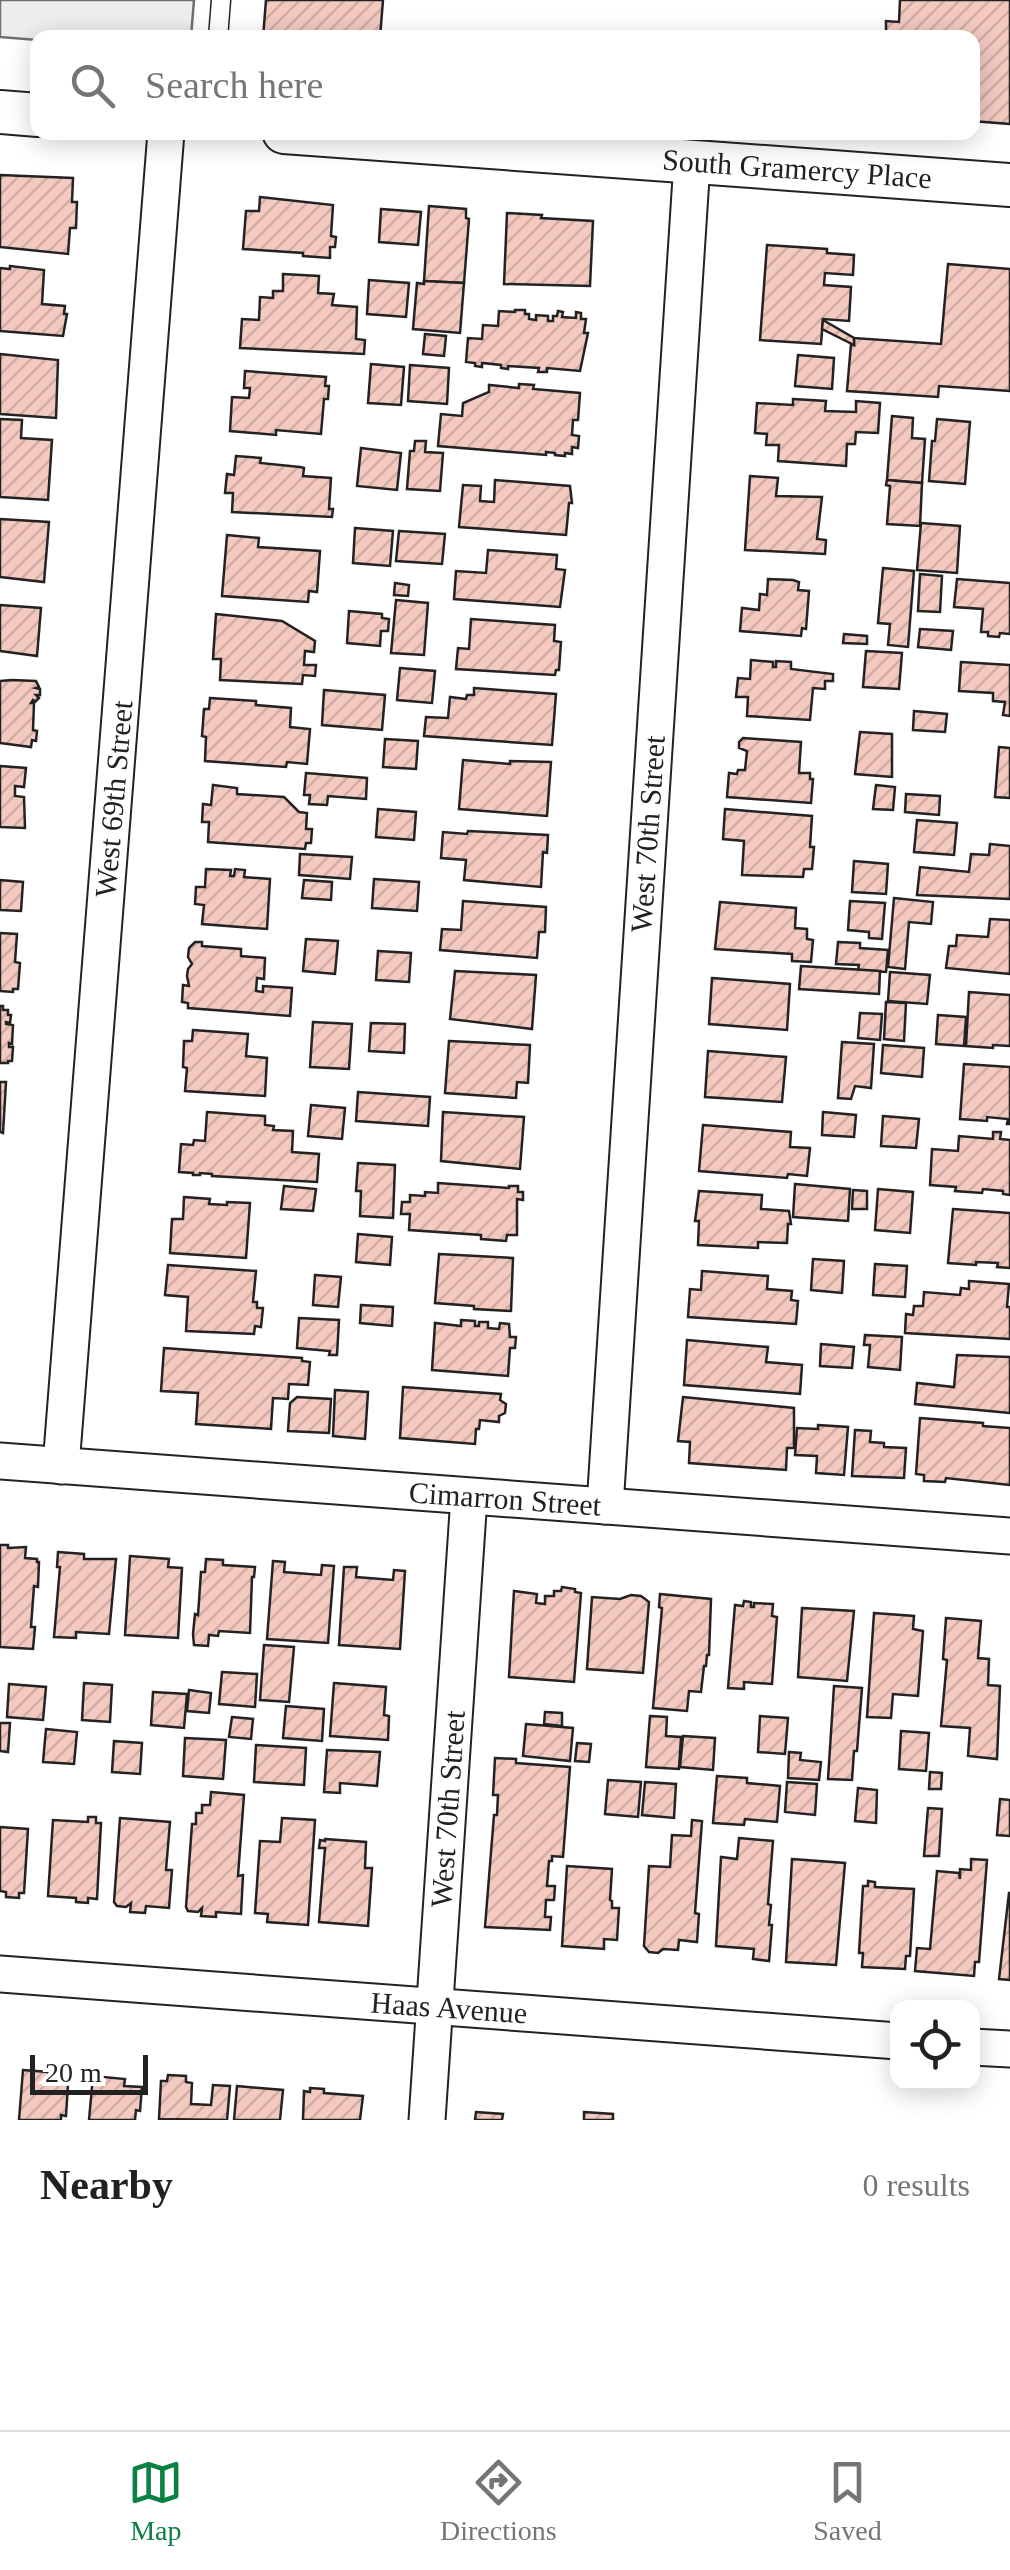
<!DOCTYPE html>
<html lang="en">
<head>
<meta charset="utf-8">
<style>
	body { margin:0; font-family:"Times New Roman",serif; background:#f6f6f6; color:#202124 }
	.controls { position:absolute; right:30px; bottom:30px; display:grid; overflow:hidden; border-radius:20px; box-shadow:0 5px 25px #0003 }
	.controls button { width:90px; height:90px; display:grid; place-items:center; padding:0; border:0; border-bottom:2px solid #e0e0e0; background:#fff; color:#202124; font:50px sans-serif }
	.scale { position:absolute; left:30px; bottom:25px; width:118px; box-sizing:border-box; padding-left:10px; border:5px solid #222; border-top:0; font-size:28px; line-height:35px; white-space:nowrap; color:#222; -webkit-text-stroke:8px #fff; paint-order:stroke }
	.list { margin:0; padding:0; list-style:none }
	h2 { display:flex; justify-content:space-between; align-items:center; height:130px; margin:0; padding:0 40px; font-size:42px }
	h2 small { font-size:32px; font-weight:400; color:#757577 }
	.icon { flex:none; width:55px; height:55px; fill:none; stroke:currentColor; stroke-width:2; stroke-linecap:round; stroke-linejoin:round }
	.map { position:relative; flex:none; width:1010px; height:2120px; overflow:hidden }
	.search { position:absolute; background:#fff; box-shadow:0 5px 25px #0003; left:30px; right:30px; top:30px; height:110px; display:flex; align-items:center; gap:25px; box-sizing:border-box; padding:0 35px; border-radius:20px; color:#757577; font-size:38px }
	.sheet { height:310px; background:#fff }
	nav { display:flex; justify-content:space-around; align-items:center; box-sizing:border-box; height:140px; border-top:2px solid #e0e0e0; background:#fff; font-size:28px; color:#757577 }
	nav a { display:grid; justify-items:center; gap:5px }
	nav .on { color:#0b8043 }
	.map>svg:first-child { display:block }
</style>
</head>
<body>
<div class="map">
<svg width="1010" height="2120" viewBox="0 0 1010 2120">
	<defs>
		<pattern id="building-hatch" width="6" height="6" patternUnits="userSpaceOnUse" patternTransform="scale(2.5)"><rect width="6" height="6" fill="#f3c9c0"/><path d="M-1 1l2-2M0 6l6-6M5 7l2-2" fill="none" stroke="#d0aca5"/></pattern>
	</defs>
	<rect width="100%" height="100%" fill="#fff"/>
	<path fill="#eee" stroke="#6f6f6f" stroke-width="2.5" d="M 0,0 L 194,0 L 191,37 L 38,38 L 37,40 L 0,37 Z"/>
	<g fill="url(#building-hatch)" stroke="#222" stroke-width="2.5">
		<path d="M 266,0 L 383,0 L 380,38 L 263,38 Z"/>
		<path d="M 900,0 L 1010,0 L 1010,124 L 972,121 L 972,38 L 886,38 L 886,21 L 899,22 Z"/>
		<path d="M 0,175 L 73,178 L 72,202 L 77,202 L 76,228 L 70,228 L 68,254 L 0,247 Z"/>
		<path d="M 260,197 L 333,205 L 331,236 L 336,237 L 335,247 L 330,247 L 330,258 L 303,256 L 303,253 L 243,249 L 246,211 L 259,211 Z"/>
		<path d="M 429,206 L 466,209 L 466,218 L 469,219 L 464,283 L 424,281 Z"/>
		<path d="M 381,209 L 421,212 L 418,245 L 379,242 Z"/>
		<path d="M 507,213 L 542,215 L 541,218 L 593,221 L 590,286 L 504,284 Z"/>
		<path d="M 767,245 L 827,249 L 827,253 L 854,255 L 853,275 L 825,273 L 824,285 L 851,287 L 849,321 L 823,319 L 821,344 L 760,340 Z"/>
		<path d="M 948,264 L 1010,269 L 1010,391 L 939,386 L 938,397 L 847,391 L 851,344 L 854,345 L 854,338 L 941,344 Z"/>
		<path d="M 10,266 L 44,270 L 42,304 L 65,306 L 64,314 L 67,314 L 63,336 L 0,331 L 0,268 L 10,269 Z"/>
		<path d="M 283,274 L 319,276 L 318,293 L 334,294 L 332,305 L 357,307 L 356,339 L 365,340 L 364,354 L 240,348 L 242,319 L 259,320 L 260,297 L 273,298 L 273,291 L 283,291 Z"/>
		<path d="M 369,280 L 409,283 L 406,317 L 367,314 Z"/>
		<path d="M 424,281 L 464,283 L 460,333 L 413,329 L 417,283 L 424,284 Z"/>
		<path d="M 515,310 L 525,310 L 525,314 L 529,314 L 529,319 L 536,320 L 536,315 L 548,316 L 548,321 L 553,321 L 553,316 L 557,316 L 558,311 L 563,312 L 562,317 L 576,318 L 576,312 L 581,313 L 581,319 L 586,319 L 584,333 L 588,333 L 580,371 L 547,368 L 547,372 L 538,372 L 539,368 L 508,366 L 508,369 L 501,368 L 501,365 L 482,363 L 482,367 L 475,366 L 475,363 L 466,362 L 468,338 L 482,339 L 483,325 L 498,326 L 499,311 L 515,312 Z"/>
		<path d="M 823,320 L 854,338 L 854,345 L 822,329 Z"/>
		<path d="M 425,334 L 446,336 L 444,356 L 423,354 Z"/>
		<path d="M 0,354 L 58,360 L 56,418 L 0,414 Z"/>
		<path d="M 798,355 L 834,358 L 832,389 L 795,386 Z"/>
		<path d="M 371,364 L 404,367 L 401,405 L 368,403 Z"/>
		<path d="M 410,365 L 449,368 L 447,404 L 408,401 Z"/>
		<path d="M 245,371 L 326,377 L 325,386 L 329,386 L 328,399 L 324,399 L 321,434 L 276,430 L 276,435 L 230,431 L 232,397 L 249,398 L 250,388 L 244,388 Z"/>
		<path d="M 519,384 L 534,385 L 533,389 L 580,393 L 578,420 L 573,420 L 572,435 L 579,436 L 578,448 L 572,447 L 572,454 L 565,453 L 565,456 L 555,455 L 555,453 L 546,452 L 546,455 L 438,446 L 441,414 L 462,416 L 463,403 L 489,392 L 489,385 L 519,388 Z"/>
		<path d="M 793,399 L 826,401 L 825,411 L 856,412 L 856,401 L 880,403 L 878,433 L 856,432 L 855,444 L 847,444 L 846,466 L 778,461 L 779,445 L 766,445 L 767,434 L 755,433 L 757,403 L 793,405 Z"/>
		<path d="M 892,416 L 913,418 L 912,438 L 925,439 L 922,483 L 887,480 Z"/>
		<path d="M 0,419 L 22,420 L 21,438 L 52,440 L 48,500 L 0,497 Z"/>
		<path d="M 937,419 L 970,422 L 965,484 L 929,481 L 932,441 L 935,441 Z"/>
		<path d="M 415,441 L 426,441 L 425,452 L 443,453 L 440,491 L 407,489 L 410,451 L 414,451 Z"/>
		<path d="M 361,448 L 401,453 L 397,490 L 357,486 Z"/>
		<path d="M 236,456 L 261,458 L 260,463 L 300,467 L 304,468 L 303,476 L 331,478 L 329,509 L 333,509 L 332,517 L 232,512 L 233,493 L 225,493 L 227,474 L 234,475 Z"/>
		<path d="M 750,476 L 778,478 L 776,496 L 822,497 L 817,539 L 826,540 L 825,554 L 745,550 Z"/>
		<path d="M 495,480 L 570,486 L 572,503 L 569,503 L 566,535 L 459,527 L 463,485 L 481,486 L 480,501 L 494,502 Z"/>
		<path d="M 887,480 L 922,483 L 920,526 L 887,524 L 890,486 L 886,485 Z"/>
		<path d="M 0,519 L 49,522 L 44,582 L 0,577 Z"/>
		<path d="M 921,523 L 960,526 L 957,573 L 917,570 Z"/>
		<path d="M 355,528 L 393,531 L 390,566 L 353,563 Z"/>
		<path d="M 399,531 L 445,534 L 442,564 L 396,561 Z"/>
		<path d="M 227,535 L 259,538 L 258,547 L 320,551 L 317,592 L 309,591 L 308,602 L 222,596 Z"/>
		<path d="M 488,550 L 557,555 L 556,569 L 565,570 L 560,607 L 454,599 L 456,571 L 486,573 Z"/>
		<path d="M 883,568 L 914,571 L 908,647 L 888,645 L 890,624 L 878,623 Z"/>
		<path d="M 920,574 L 942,576 L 940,612 L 918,611 Z"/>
		<path d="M 768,579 L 793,580 L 799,582 L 798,590 L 809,591 L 806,629 L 802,628 L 801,636 L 740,631 L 742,608 L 759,610 L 760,594 L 767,595 Z"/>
		<path d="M 957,579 L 1010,583 L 1010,634 L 1000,633 L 999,637 L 988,636 L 988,632 L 981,632 L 983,609 L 954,607 Z"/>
		<path d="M 395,583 L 409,585 L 408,596 L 394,595 Z"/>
		<path d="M 396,600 L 428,603 L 424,655 L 391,653 Z"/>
		<path d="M 0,605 L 41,608 L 37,656 L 0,651 Z"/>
		<path d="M 349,611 L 382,614 L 382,618 L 389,619 L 388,631 L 381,631 L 380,646 L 347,643 Z"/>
		<path d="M 216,614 L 282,621 L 315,641 L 314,652 L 305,651 L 304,665 L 316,665 L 315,676 L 303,675 L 302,684 L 220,680 L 221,659 L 213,659 Z"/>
		<path d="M 471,619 L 555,625 L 554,641 L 561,642 L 559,670 L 556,670 L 555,675 L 456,669 L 458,648 L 469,649 Z"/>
		<path d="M 920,629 L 953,631 L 951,650 L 918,647 Z"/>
		<path d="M 844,634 L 867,636 L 867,644 L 843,643 Z"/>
		<path d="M 866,651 L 902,653 L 899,689 L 863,687 Z"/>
		<path d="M 751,660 L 773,662 L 773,667 L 776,667 L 776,661 L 791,662 L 791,669 L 833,674 L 833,681 L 825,681 L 825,689 L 813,688 L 810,720 L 747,716 L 748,697 L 736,697 L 738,678 L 750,679 Z"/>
		<path d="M 961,662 L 1010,665 L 1010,716 L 1003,715 L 1005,702 L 993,701 L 993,693 L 959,691 Z"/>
		<path d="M 400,668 L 435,671 L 432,703 L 397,700 Z"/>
		<path d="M 12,680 L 36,681 L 39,687 L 36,688 L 40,689 L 40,695 L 36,695 L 39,698 L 35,702 L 33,700 L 31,703 L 34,703 L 33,730 L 37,731 L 36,741 L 32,740 L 31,747 L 0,743 L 0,681 Z"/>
		<path d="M 474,688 L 556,694 L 552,745 L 424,736 L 426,717 L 448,718 L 450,697 L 466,699 L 467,695 L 474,695 Z"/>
		<path d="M 324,690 L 385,695 L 382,730 L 322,725 Z"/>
		<path d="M 210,698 L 256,701 L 256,705 L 291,708 L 290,727 L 310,729 L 307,764 L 287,762 L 286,767 L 205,761 L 206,737 L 202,736 L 204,709 L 209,709 Z"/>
		<path d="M 914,711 L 947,714 L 945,732 L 913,730 Z"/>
		<path d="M 860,732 L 892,734 L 892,777 L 855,774 Z"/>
		<path d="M 743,738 L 801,742 L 799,773 L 810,773 L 810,779 L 813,779 L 811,803 L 727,797 L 729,773 L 737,774 L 738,770 L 745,770 L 747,751 L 739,748 L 739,742 Z"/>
		<path d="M 385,739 L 418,741 L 416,769 L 383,767 Z"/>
		<path d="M 999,747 L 1010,748 L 1010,798 L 995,797 Z"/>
		<path d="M 463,760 L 510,764 L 510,761 L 551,762 L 547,816 L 459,809 Z"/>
		<path d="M 0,766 L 26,768 L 24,787 L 15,786 L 15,796 L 24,797 L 25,828 L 0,827 Z"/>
		<path d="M 306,773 L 367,778 L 366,799 L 328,796 L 327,805 L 309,804 L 310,795 L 304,795 Z"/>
		<path d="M 213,785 L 237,788 L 237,794 L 284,797 L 299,812 L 307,813 L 306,829 L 312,829 L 311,843 L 306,843 L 305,849 L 208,842 L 209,822 L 202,822 L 203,804 L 211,805 Z"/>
		<path d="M 876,785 L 895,787 L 893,810 L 873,809 Z"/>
		<path d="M 906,794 L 940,796 L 939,815 L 905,812 Z"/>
		<path d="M 378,809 L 416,812 L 414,840 L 376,837 Z"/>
		<path d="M 725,809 L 812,816 L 810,847 L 814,847 L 812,869 L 804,869 L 803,877 L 742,875 L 744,841 L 723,839 Z"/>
		<path d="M 917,820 L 957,823 L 954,855 L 914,852 Z"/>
		<path d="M 468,831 L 548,835 L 547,853 L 543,852 L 541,887 L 464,880 L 466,860 L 441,858 L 443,832 L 467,834 Z"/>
		<path d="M 990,844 L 1010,846 L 1010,899 L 917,895 L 920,867 L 969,872 L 971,854 L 989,855 Z"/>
		<path d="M 300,854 L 352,857 L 350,879 L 299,875 Z"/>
		<path d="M 854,861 L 888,864 L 886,894 L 852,892 Z"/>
		<path d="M 206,869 L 231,870 L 230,876 L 234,876 L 235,869 L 245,870 L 244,877 L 270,879 L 267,929 L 202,924 L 204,905 L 195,904 L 196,887 L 205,887 Z"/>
		<path d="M 374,879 L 419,882 L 417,911 L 372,908 Z"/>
		<path d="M 0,880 L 23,882 L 21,911 L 0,910 Z"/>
		<path d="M 304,880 L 332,882 L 331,900 L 302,898 Z"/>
		<path d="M 894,898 L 933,902 L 931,924 L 909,922 L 905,969 L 888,967 Z"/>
		<path d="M 463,901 L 546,907 L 545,932 L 539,932 L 537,958 L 440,950 L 442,929 L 461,930 Z"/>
		<path d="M 850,901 L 885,903 L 882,939 L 869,938 L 869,932 L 848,930 Z"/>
		<path d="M 720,902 L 796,908 L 795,928 L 807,929 L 807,939 L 813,940 L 811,962 L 792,961 L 792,954 L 715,949 Z"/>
		<path d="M 990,919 L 1010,920 L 1010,974 L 946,968 L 949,946 L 956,946 L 957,935 L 988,937 Z"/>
		<path d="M 0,933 L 17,934 L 15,962 L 20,963 L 18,989 L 13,989 L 13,992 L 0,991 Z"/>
		<path d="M 306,939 L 338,941 L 335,974 L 303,971 Z"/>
		<path d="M 195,942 L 202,942 L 202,946 L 241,949 L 241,956 L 265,958 L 264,979 L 257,978 L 256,991 L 263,992 L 263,986 L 292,988 L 290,1016 L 188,1008 L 188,1003 L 182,1002 L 183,985 L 189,986 L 187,976 L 188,969 L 192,964 L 188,957 L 189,948 Z"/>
		<path d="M 838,942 L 860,943 L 860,948 L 888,950 L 886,972 L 858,970 L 859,965 L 836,964 Z"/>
		<path d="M 378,951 L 411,953 L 409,982 L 376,980 Z"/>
		<path d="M 801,966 L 880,971 L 879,994 L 799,989 Z"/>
		<path d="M 455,971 L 536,975 L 532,1029 L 450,1019 Z"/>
		<path d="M 890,972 L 930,975 L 927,1004 L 888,1001 Z"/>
		<path d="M 712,978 L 790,984 L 787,1030 L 709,1024 Z"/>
		<path d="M 969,992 L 1010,995 L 1010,1046 L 993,1045 L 993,1048 L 966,1046 Z"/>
		<path d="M 886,1002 L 906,1003 L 904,1041 L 884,1039 Z"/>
		<path d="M 0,1006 L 3,1006 L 3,1010 L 8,1010 L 8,1015 L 11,1015 L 10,1023 L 6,1022 L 6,1024 L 13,1025 L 12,1044 L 9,1043 L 9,1047 L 13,1047 L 12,1061 L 8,1061 L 8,1063 L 0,1063 Z"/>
		<path d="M 860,1013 L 882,1014 L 880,1040 L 858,1038 Z"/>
		<path d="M 938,1015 L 966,1017 L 964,1046 L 936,1044 Z"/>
		<path d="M 313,1022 L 352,1024 L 349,1069 L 310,1067 Z"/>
		<path d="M 371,1023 L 405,1024 L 404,1053 L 369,1051 Z"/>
		<path d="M 193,1030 L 248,1034 L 246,1056 L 267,1058 L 265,1096 L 185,1091 L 187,1068 L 183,1067 L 184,1041 L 192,1041 Z"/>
		<path d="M 449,1041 L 530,1045 L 528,1083 L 517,1082 L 516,1098 L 445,1093 Z"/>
		<path d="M 842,1042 L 874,1044 L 871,1088 L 855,1086 L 851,1099 L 838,1098 Z"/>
		<path d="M 883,1045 L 924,1048 L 922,1077 L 881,1073 Z"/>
		<path d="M 708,1051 L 786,1057 L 782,1102 L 705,1097 Z"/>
		<path d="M 964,1064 L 1010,1067 L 1010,1124 L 1007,1124 L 1008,1119 L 987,1117 L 987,1121 L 960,1119 Z"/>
		<path d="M 0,1082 L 6,1082 L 3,1133 L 0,1132 Z"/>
		<path d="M 358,1092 L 430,1097 L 428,1126 L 356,1121 Z"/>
		<path d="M 311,1105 L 345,1108 L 342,1139 L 308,1136 Z"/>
		<path d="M 207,1112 L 265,1116 L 265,1125 L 274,1126 L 273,1130 L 293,1131 L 292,1152 L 319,1154 L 317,1182 L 212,1176 L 212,1174 L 200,1173 L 200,1175 L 193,1175 L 193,1173 L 179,1172 L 181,1144 L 193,1145 L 194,1140 L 205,1141 Z"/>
		<path d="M 443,1112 L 524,1117 L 520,1169 L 441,1161 Z"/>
		<path d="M 823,1112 L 856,1115 L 854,1137 L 822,1135 Z"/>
		<path d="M 883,1116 L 919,1119 L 916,1148 L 881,1146 Z"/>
		<path d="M 703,1125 L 791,1132 L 790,1147 L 810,1148 L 807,1176 L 788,1174 L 787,1178 L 699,1171 Z"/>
		<path d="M 993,1132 L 1001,1132 L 1000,1139 L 1010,1140 L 1010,1195 L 1003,1194 L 1003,1191 L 983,1189 L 982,1193 L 955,1191 L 956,1187 L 930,1185 L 932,1149 L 958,1151 L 959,1136 L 993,1139 Z"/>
		<path d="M 358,1163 L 395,1165 L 393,1218 L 360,1216 L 361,1191 L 356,1191 Z"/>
		<path d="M 438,1183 L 509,1188 L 509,1186 L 518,1186 L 518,1192 L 523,1192 L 523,1200 L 517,1199 L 517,1235 L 507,1235 L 506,1241 L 481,1239 L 481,1235 L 409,1230 L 410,1214 L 401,1214 L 402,1202 L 410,1202 L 410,1195 L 425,1196 L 425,1192 L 438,1193 Z"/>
		<path d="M 795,1184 L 850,1189 L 848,1221 L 793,1217 Z"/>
		<path d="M 284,1186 L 316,1189 L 313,1211 L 281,1209 Z"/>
		<path d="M 878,1189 L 913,1192 L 910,1233 L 875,1230 Z"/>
		<path d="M 853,1190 L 867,1191 L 867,1209 L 852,1209 Z"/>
		<path d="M 699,1191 L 762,1195 L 761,1209 L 789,1211 L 791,1224 L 788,1224 L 787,1243 L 758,1242 L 758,1248 L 698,1245 L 699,1221 L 695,1221 Z"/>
		<path d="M 184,1197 L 210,1199 L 209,1204 L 227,1205 L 227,1202 L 250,1203 L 246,1258 L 170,1253 L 172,1219 L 183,1219 Z"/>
		<path d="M 953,1209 L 1010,1213 L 1010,1268 L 997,1267 L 998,1263 L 976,1262 L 976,1265 L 948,1263 Z"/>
		<path d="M 358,1234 L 392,1237 L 390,1265 L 356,1262 Z"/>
		<path d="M 439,1254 L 513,1258 L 511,1311 L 474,1309 L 474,1306 L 435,1303 Z"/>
		<path d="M 813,1259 L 844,1261 L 842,1293 L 811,1290 Z"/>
		<path d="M 875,1264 L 907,1266 L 905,1297 L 873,1295 Z"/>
		<path d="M 168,1265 L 256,1271 L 253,1302 L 257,1302 L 257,1308 L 263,1308 L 261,1327 L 255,1326 L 254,1334 L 186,1331 L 188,1297 L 165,1295 Z"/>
		<path d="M 702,1271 L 768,1276 L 767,1289 L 792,1291 L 791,1300 L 798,1301 L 796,1324 L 688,1317 L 690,1289 L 701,1290 Z"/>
		<path d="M 315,1275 L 341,1277 L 338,1307 L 313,1305 Z"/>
		<path d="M 969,1281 L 1009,1284 L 1007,1307 L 1010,1307 L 1010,1339 L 905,1333 L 906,1314 L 913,1315 L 914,1306 L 923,1306 L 924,1292 L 960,1295 L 961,1288 L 969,1289 Z"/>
		<path d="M 361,1305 L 393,1307 L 392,1326 L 360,1323 Z"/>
		<path d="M 299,1318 L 339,1320 L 337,1355 L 329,1355 L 330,1351 L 297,1348 Z"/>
		<path d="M 461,1320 L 475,1321 L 475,1326 L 479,1326 L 479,1322 L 488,1322 L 488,1328 L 499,1329 L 500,1323 L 509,1324 L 510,1337 L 516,1337 L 515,1348 L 510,1348 L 508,1376 L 432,1370 L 435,1323 L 461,1326 Z"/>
		<path d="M 865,1335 L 902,1337 L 900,1370 L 868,1367 L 870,1345 L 864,1345 Z"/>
		<path d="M 687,1340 L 768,1347 L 766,1362 L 802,1365 L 800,1394 L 684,1385 Z"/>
		<path d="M 821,1344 L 854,1347 L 852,1368 L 820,1366 Z"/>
		<path d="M 164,1348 L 302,1358 L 302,1361 L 310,1362 L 308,1385 L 289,1384 L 288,1399 L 273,1398 L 271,1429 L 196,1424 L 198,1393 L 161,1391 Z"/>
		<path d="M 957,1355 L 1010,1357 L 1010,1413 L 915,1404 L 917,1383 L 954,1387 Z"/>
		<path d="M 403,1387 L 501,1394 L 500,1400 L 506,1404 L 505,1413 L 499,1416 L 499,1422 L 480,1420 L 479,1429 L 476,1429 L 475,1444 L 400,1438 Z"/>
		<path d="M 335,1390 L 368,1392 L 365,1439 L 333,1436 Z"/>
		<path d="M 297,1397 L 331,1399 L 329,1433 L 288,1431 L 290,1403 Z"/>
		<path d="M 683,1397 L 794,1408 L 794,1448 L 787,1448 L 786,1470 L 689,1463 L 690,1442 L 678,1441 Z"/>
		<path d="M 920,1418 L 983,1423 L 983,1426 L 1010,1428 L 1010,1485 L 946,1478 L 945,1482 L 924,1481 L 924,1475 L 916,1474 Z"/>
		<path d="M 818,1425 L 848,1427 L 844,1475 L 816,1473 L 817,1456 L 795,1455 L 797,1428 L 818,1429 Z"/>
		<path d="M 855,1430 L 871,1431 L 870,1442 L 884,1443 L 884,1447 L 906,1448 L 904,1478 L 852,1476 Z"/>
		<path d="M 0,1545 L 8,1545 L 8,1548 L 26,1547 L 25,1558 L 37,1559 L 37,1562 L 39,1562 L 38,1587 L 34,1586 L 31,1627 L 35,1627 L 33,1649 L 0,1647 Z"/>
		<path d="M 58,1552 L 84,1554 L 84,1559 L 116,1559 L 109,1634 L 76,1632 L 76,1638 L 54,1637 L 60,1567 L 57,1567 Z"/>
		<path d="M 130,1556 L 169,1559 L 168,1567 L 182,1568 L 178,1638 L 125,1635 Z"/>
		<path d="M 206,1559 L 223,1560 L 223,1565 L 255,1567 L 254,1577 L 252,1577 L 250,1633 L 219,1631 L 218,1636 L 209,1635 L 208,1646 L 194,1645 L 193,1634 L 195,1614 L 198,1615 L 201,1572 L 205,1572 Z"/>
		<path d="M 273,1561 L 285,1562 L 284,1572 L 321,1575 L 322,1565 L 334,1566 L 328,1643 L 267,1639 Z"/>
		<path d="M 344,1567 L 357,1567 L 356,1577 L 393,1580 L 394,1570 L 405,1571 L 400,1649 L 339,1645 Z"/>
		<path d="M 562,1587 L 575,1589 L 575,1592 L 581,1593 L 574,1682 L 509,1677 L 514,1591 L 537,1594 L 536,1603 L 545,1604 L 545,1596 L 554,1596 L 554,1591 L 561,1591 Z"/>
		<path d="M 660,1594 L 711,1599 L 709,1655 L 707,1655 L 706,1666 L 704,1666 L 701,1692 L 689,1691 L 687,1711 L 653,1708 L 662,1608 L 659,1607 Z"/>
		<path d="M 631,1595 L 641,1596 L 649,1602 L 643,1673 L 587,1669 L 592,1597 L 620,1599 Z"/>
		<path d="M 744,1601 L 751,1602 L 751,1607 L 754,1607 L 754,1603 L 773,1604 L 772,1616 L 777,1617 L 772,1684 L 744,1682 L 744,1689 L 728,1688 L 735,1605 L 743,1606 Z"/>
		<path d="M 802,1608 L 854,1611 L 847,1681 L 798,1677 Z"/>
		<path d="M 874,1613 L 914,1616 L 913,1629 L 923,1631 L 918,1696 L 893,1694 L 891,1718 L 867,1717 Z"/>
		<path d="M 946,1618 L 981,1621 L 978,1658 L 989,1659 L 988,1685 L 1000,1686 L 997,1759 L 968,1756 L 970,1728 L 941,1726 L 947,1660 L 943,1659 Z"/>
		<path d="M 264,1645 L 294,1647 L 289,1702 L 260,1700 Z"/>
		<path d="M 222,1672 L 257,1674 L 255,1707 L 219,1704 Z"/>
		<path d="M 84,1683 L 112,1685 L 110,1722 L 82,1720 Z"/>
		<path d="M 334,1683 L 386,1687 L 384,1715 L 389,1716 L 388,1740 L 330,1736 Z"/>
		<path d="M 9,1684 L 46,1687 L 43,1720 L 7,1717 Z"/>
		<path d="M 834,1686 L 862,1688 L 857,1751 L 854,1751 L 852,1780 L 828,1779 Z"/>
		<path d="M 189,1690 L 211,1693 L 209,1713 L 187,1711 Z"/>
		<path d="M 153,1692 L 187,1694 L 184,1728 L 151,1725 Z"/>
		<path d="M 286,1706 L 324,1709 L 322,1741 L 283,1738 Z"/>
		<path d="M 545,1712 L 562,1713 L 562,1726 L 544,1724 Z"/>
		<path d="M 650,1716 L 667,1717 L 666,1736 L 681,1737 L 679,1769 L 646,1767 Z"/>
		<path d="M 760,1716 L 788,1718 L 785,1754 L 758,1752 Z"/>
		<path d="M 232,1717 L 253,1719 L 251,1739 L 229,1737 Z"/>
		<path d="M 0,1723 L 10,1723 L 8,1752 L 0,1751 Z"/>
		<path d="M 526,1724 L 573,1728 L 570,1761 L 523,1756 Z"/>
		<path d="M 46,1729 L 77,1732 L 74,1764 L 43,1762 Z"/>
		<path d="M 901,1731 L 929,1733 L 926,1771 L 899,1769 Z"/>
		<path d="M 683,1736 L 715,1738 L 713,1770 L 680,1767 Z"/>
		<path d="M 185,1738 L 226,1740 L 223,1779 L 183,1776 Z"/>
		<path d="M 114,1741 L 142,1743 L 140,1774 L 112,1772 Z"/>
		<path d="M 577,1743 L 591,1744 L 589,1762 L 575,1761 Z"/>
		<path d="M 256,1745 L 306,1748 L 304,1785 L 254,1782 Z"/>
		<path d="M 327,1750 L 380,1752 L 377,1786 L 340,1783 L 340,1793 L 324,1792 Z"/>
		<path d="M 789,1752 L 801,1753 L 800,1760 L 821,1762 L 819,1780 L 788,1778 Z"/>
		<path d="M 495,1758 L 516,1759 L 516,1763 L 570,1767 L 563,1857 L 552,1856 L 552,1861 L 549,1861 L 547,1886 L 555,1886 L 554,1900 L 546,1900 L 545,1917 L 551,1917 L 550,1930 L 485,1927 L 494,1815 L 497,1815 L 498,1795 L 493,1795 Z"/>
		<path d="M 930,1772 L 942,1773 L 941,1789 L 929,1789 Z"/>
		<path d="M 717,1776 L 747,1778 L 747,1783 L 780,1786 L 777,1822 L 745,1819 L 744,1825 L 713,1823 Z"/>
		<path d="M 608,1780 L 641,1782 L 638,1817 L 605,1814 Z"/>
		<path d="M 645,1782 L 676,1784 L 674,1818 L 642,1815 Z"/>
		<path d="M 787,1782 L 817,1784 L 815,1815 L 785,1812 Z"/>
		<path d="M 858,1788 L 877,1790 L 876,1823 L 855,1821 Z"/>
		<path d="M 211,1792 L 244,1795 L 238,1876 L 243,1875 L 241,1914 L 216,1912 L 216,1917 L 201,1916 L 202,1908 L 198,1912 L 188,1911 L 186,1907 L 192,1824 L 196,1824 L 196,1813 L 202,1813 L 202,1805 L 210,1805 Z"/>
		<path d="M 1000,1799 L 1010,1800 L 1010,1836 L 997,1835 Z"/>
		<path d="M 928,1808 L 942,1809 L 939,1856 L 924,1856 Z"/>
		<path d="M 88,1817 L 96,1817 L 96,1823 L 101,1823 L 97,1899 L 88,1898 L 88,1903 L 76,1902 L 76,1898 L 48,1896 L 53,1820 L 88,1822 Z"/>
		<path d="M 120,1818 L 170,1822 L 166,1870 L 172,1870 L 169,1908 L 146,1906 L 145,1913 L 130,1912 L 131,1903 L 126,1907 L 117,1906 L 114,1902 Z"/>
		<path d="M 282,1818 L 315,1820 L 308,1925 L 267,1922 L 268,1914 L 255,1913 L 260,1841 L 280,1842 Z"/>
		<path d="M 692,1820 L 702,1821 L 695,1913 L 699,1914 L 697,1942 L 679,1940 L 678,1950 L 663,1949 L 658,1953 L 649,1952 L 644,1946 L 649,1866 L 670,1867 L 672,1835 L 691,1836 Z"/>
		<path d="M 0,1827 L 28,1829 L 24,1893 L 19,1893 L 19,1898 L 6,1897 L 6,1892 L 0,1891 Z"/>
		<path d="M 739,1838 L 773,1841 L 768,1904 L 771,1905 L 769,1925 L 772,1925 L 769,1961 L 753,1959 L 754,1949 L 716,1946 L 721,1857 L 737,1859 Z"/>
		<path d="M 325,1839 L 366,1842 L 365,1868 L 372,1868 L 368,1926 L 319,1922 L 325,1848 L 319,1848 L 320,1840 L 325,1841 Z"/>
		<path d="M 792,1859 L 845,1863 L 836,1965 L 786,1962 Z"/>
		<path d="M 971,1859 L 987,1860 L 979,1962 L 975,1962 L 974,1976 L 915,1971 L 917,1948 L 930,1949 L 937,1871 L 959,1873 L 960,1879 L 960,1869 L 971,1870 Z"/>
		<path d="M 567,1866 L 612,1869 L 610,1900 L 612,1901 L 612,1908 L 619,1908 L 617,1940 L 604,1939 L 604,1949 L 562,1946 Z"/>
		<path d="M 868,1881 L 875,1882 L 875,1887 L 914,1889 L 910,1956 L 906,1956 L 905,1969 L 862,1967 L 863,1953 L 859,1953 L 863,1886 L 868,1886 Z"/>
		<path d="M 1009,1893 L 1010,1893 L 1010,1980 L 999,1979 Z"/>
		<path d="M 23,2070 L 48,2072 L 48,2074 L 56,2075 L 56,2078 L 59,2078 L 59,2083 L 68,2084 L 66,2116 L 61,2115 L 61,2120 L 19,2120 Z"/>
		<path d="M 168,2075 L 186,2076 L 186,2082 L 192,2083 L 191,2104 L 211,2105 L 213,2085 L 230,2086 L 227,2120 L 159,2119 L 161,2081 L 167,2081 Z"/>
		<path d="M 93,2076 L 125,2079 L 124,2086 L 142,2087 L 140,2111 L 136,2110 L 135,2120 L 89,2120 Z"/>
		<path d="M 237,2086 L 283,2090 L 280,2120 L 234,2120 Z"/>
		<path d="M 310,2088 L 324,2089 L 324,2093 L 363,2096 L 360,2120 L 303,2120 L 304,2091 L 310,2092 Z"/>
		<path d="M 476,2112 L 503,2114 L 502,2120 L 475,2120 Z"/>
		<path d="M 584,2112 L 613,2114 L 613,2120 L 584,2120 Z"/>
	</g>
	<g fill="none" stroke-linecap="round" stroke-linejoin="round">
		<defs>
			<path id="service" d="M 218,38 L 221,0"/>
			<g id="minor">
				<path d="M 0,1461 L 1010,1536"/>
				<path d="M 61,1466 L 166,132"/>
				<path d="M 605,1506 L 692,162"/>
				<path d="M 0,1974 L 898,2041"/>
				<path d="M 972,2047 L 1010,2049"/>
				<path d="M 427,2120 L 469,1497"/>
			</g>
			<g id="tertiary">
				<path d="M 0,112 L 38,115"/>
				<path d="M 284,132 L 1010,185"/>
			</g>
		</defs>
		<use href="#service" stroke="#222" stroke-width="21"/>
		<use href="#minor" stroke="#222" stroke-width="39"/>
		<use href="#tertiary" stroke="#222" stroke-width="46"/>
		<use href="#service" stroke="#fff" stroke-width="18"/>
		<use href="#minor" stroke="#fff" stroke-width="35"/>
		<use href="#tertiary" stroke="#fff" stroke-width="42"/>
	</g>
	<g text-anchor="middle" stroke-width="8" stroke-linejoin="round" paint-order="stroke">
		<g font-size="30" fill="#222" stroke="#fff">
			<text transform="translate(797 169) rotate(4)" y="10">South Gramercy Place</text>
			<text transform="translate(114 799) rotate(-85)" y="10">West 69th Street</text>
			<text transform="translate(648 834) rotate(-86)" y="10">West 70th Street</text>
			<text transform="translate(505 1499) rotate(4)" y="10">Cimarron Street</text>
			<text transform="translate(448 1809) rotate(-86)" y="10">West 70th Street</text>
			<text transform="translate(449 2008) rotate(4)" y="10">Haas Avenue</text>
		</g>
	</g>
</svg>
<div class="controls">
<button><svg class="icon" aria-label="locate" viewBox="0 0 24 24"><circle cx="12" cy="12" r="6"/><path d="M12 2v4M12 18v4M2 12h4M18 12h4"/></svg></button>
</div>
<div class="scale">20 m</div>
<div class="search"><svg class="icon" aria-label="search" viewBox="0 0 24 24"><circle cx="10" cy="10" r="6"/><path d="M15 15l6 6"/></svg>Search here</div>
</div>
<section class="sheet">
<h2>Nearby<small>0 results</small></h2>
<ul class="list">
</ul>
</section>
<nav>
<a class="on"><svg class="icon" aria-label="map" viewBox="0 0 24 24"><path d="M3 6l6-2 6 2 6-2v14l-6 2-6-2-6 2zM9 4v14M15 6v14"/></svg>Map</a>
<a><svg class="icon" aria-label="directions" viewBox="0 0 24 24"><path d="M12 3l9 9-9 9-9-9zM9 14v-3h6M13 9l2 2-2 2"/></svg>Directions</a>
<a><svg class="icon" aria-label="saved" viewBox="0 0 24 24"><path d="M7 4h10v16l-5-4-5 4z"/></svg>Saved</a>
</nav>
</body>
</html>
